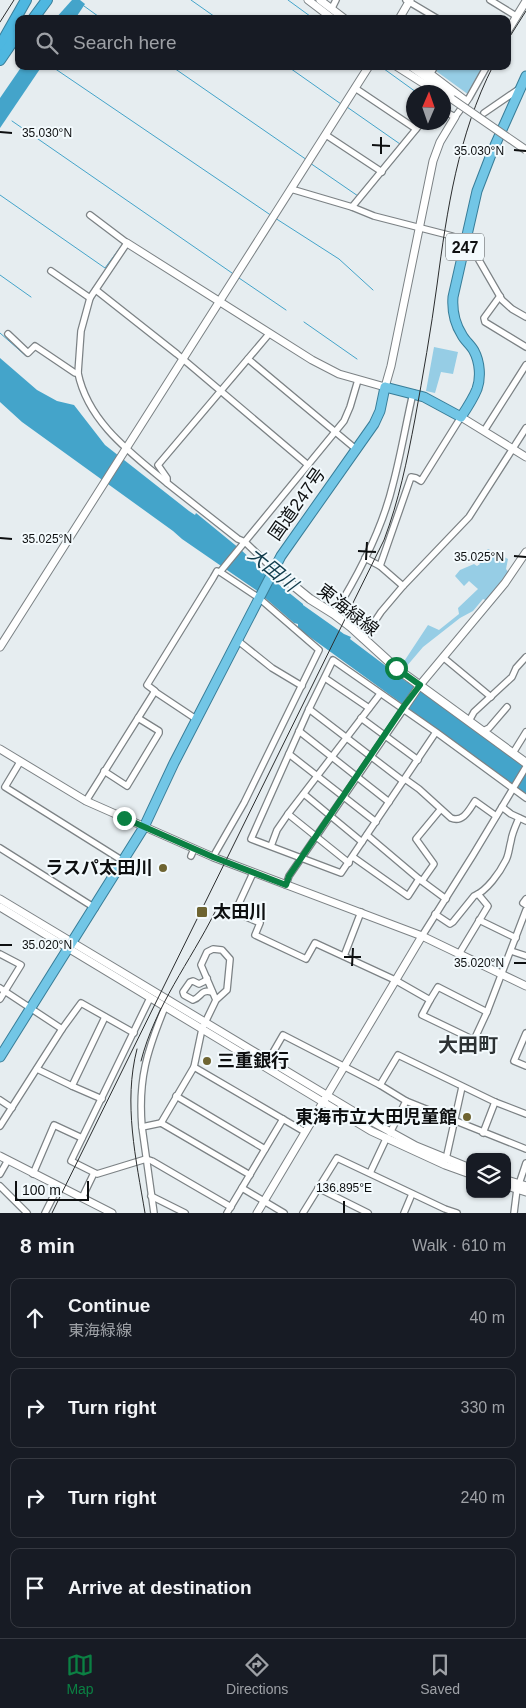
<!DOCTYPE html>
<html lang="en">
<head>
<meta charset="utf-8">
<style>
	body { margin:0; font-family:Arial,"Noto Sans JP",sans-serif; background:#20242c; color:#f1f3f6 }
	.controls { position:absolute; right:15px; bottom:15px; display:grid; overflow:hidden; border-radius:10px; box-shadow:0 1px 4px #0004 }
	.controls button { width:45px; height:45px; display:grid; place-items:center; padding:0; border:0; border-bottom:1px solid #363941; background:#171b24; color:#f1f3f6; font:25px sans-serif }
	.compass { position:absolute; left:406px; top:85px; width:45px; height:45px; border-radius:50%; background:#171b24; box-shadow:0 1px 4px #0004; rotate:2deg }
	.scale { position:absolute; left:15px; bottom:12px; width:74px; box-sizing:border-box; padding-left:5px; border:2px solid #0e1011; border-top:0; font-size:14px; line-height:18px; white-space:nowrap; color:#0e1011; -webkit-text-stroke:4px #f3fafd; paint-order:stroke }
	.stop { position:absolute; width:15px; height:15px; margin:-11px; border:4px solid #0b8043; border-radius:50%; background:#fff }
	.stop.end { background:#0b8043; border-color:#fff; box-shadow:0 1px 5px #0008 }
	.list { margin:0; padding:0; list-style:none }
	h2 { display:flex; justify-content:space-between; align-items:center; height:65px; margin:0; padding:0 20px; font-size:21px }
	h2 small { font-size:16px; font-weight:400; color:#9ea1a6 }
	.list li { display:grid; grid-template-columns:32px 1fr auto; gap:15px; align-items:center; box-sizing:border-box; height:80px; margin:0 10px 10px; padding:0 10px; border:1px solid #363941; border-radius:10px }
	.list b { display:block; font-size:19px; white-space:nowrap }
	.list p { margin:0; font-size:16px; white-space:nowrap; color:#9ea1a6 }
	.list em { font-size:16px; font-style:normal; color:#9ea1a6 }
	.icon { flex:none; width:28px; height:28px; fill:none; stroke:currentColor; stroke-width:2; stroke-linecap:round; stroke-linejoin:round }
	.map { position:relative; flex:none; width:526px; height:1213px; overflow:hidden }
	.search { position:absolute; background:#171b24; box-shadow:0 1px 4px #0004; left:15px; right:15px; top:15px; height:55px; display:flex; align-items:center; gap:12px; box-sizing:border-box; padding:0 18px; border-radius:10px; color:#9ea1a6; font-size:19px }
	.sheet { height:425px; background:#171b24 }
	nav { display:flex; justify-content:space-around; align-items:center; box-sizing:border-box; height:70px; border-top:1px solid #363941; background:#171b24; font-size:14px; color:#9ea1a6 }
	nav a { display:grid; justify-items:center; gap:2px }
	nav .on { color:#0b8043 }
	.map>svg:first-child { display:block }
</style>
</head>
<body>
<div class="map">
<svg width="526" height="1213" viewBox="0 0 526 1213">
	<rect width="100%" height="100%" fill="#e6edf0"/>
	<g fill="#96cde5">
		<path d="M 439,66 L 485,66 L 469,95 L 436,71 Z"/>
		<path d="M 434,347 L 458,352 L 453,374 L 441,372 L 435,393 L 426,391 Z"/>
		<path d="M 488,549 L 508,559 L 506,569 L 509,573 L 488,601 L 483,599 L 473,611 L 460,618 L 423,647 L 406,667 L 403,663 L 428,625 L 439,630 L 459,614 L 458,608 L 478,589 L 469,581 L 464,586 L 455,576 L 460,570 L 474,564 L 477,566 L 480,564 L 478,561 Z"/>
	</g>
	<g fill="#44a4ca">
		<path d="M 72,0 L 80,0 L 85,4 L 75,19 L 55,19 Z"/>
		<path d="M 22,66 L 42,66 L 0,128 L 0,98 Z"/>
		<path d="M 0,358 L 37,390 L 57,401 L 74,405 L 105,445 L 189,511 L 195,515 L 196,513 L 240,549 L 267,574 L 276,579 L 277,583 L 303,604 L 303,605 L 344,634 L 351,637 L 350,639 L 407,682 L 409,681 L 409,683 L 512,757 L 526,768 L 526,795 L 510,782 L 321,645 L 300,630 L 298,630 L 298,624 L 294,623 L 256,590 L 182,539 L 173,531 L 22,422 L 0,402 Z"/>
	</g>
	<g fill="none" stroke-linecap="round" stroke-linejoin="round">
		<g stroke="#44a4ca" stroke-width="1">
			<path d="M 191,0 L 218,19"/>
			<path d="M 288,0 L 314,19"/>
			<path d="M 84,6 L 102,19"/>
			<path d="M 51,66 L 272,216"/>
			<path d="M 171,66 L 307,160"/>
			<path d="M 287,66 L 341,104"/>
			<path d="M 380,66 L 416,92"/>
			<path d="M 347,107 L 400,144"/>
			<path d="M 12,121 L 232,273"/>
			<path d="M 310,163 L 358,196"/>
			<path d="M 0,195 L 105,268 L 122,245"/>
			<path d="M 275,218 L 339,259 L 373,290"/>
			<path d="M 0,275 L 31,297"/>
			<path d="M 239,278 L 286,310"/>
			<path d="M 304,322 L 357,359"/>
			<path d="M 0,333 L 26,356"/>
		</g>
		<defs>
			<g id="minor">
				<path d="M 406,0 L 438,19"/>
				<path d="M 490,0 L 516,16"/>
				<path d="M 332,8 L 336,0"/>
				<path d="M 431,73 L 435,66"/>
				<path d="M 355,88 L 416,129"/>
				<path d="M 444,111 L 455,117 L 469,98 L 487,66"/>
				<path d="M 484,113 L 519,89"/>
				<path d="M 326,135 L 382,172"/>
				<path d="M 291,189 L 352,207 L 374,216 L 452,236 L 472,248 L 502,300 L 512,309 L 526,317"/>
				<path d="M 352,207 L 422,122"/>
				<path d="M 90,215 L 127,243 L 90,298 L 81,331 L 78,373 C 88,422 131,453 167,483"/>
				<path d="M 51,271 L 90,298"/>
				<path d="M 96,290 L 177,354 L 308,465"/>
				<path d="M 500,296 L 484,318 L 485,322 L 526,347"/>
				<path d="M 8,334 L 28,353 L 35,346 L 75,373 L 78,373"/>
				<path d="M 269,334 L 158,465 L 167,478 L 167,483 L 238,539 L 245,542 L 273,569"/>
				<path d="M 248,359 L 357,450"/>
				<path d="M 484,431 L 526,365"/>
				<path d="M 365,558 L 380,566"/>
				<path d="M 403,586 L 380,566 L 411,477 L 416,478 L 421,481 L 461,417"/>
				<path d="M 334,614 C 359,574 382,530 393,484 C 401,454 406,423 413,393"/>
				<path d="M 363,639 L 381,612 L 403,586 L 469,517 L 526,428"/>
				<path d="M 237,640 L 272,668 L 302,686"/>
				<path d="M 444,658 L 491,697"/>
				<path d="M 325,678 L 369,708"/>
				<path d="M 154,691 L 196,719"/>
				<path d="M 309,709 L 403,781"/>
				<path d="M 361,718 L 418,760"/>
				<path d="M 469,721 L 474,712 L 512,677 L 516,668 L 526,657"/>
				<path d="M 299,731 L 389,802"/>
				<path d="M 483,731 L 489,728 L 507,707"/>
				<path d="M 436,732 L 341,873 L 251,839 L 309,709 L 333,660 L 436,732 L 526,798"/>
				<path d="M 513,753 L 526,732"/>
				<path d="M 289,754 L 376,822"/>
				<path d="M 20,762 L 5,787 L 123,861"/>
				<path d="M 104,771 L 127,786 L 159,733 L 159,731 L 138,718"/>
				<path d="M 405,779 L 419,789 L 451,818 C 463,823 469,810 475,801 L 496,816"/>
				<path d="M 304,794 L 362,842"/>
				<path d="M 86,801 L 155,691 L 147,685 L 213,578 L 217,571 L 220,572 L 344,421 L 350,407 L 358,380"/>
				<path d="M 502,807 L 511,814 L 526,821"/>
				<path d="M 288,814 L 349,863"/>
				<path d="M 367,835 L 419,879 L 446,899"/>
				<path d="M 271,846 L 277,830 L 288,814 L 380,694"/>
				<path d="M 0,848 L 95,908"/>
				<path d="M 191,856 L 194,849"/>
				<path d="M 213,857 L 244,803 L 319,650 L 259,598 L 220,572"/>
				<path d="M 353,857 L 408,896 L 419,879"/>
				<path d="M 253,873 L 235,912 L 260,923 L 255,935 L 306,959 L 315,943 L 395,980 L 430,1000 L 422,1015 L 474,1040 L 487,1012 L 526,910"/>
				<path d="M 422,881 L 434,864 L 416,839 L 440,810"/>
				<path d="M 286,885 L 289,876 L 403,710"/>
				<path d="M 526,899 L 523,903 L 526,905"/>
				<path d="M 435,914 L 450,924 L 453,922 L 474,896 C 487,891 500,872 506,860 C 509,854 509,848 511,841 C 512,833 516,825 519,818"/>
				<path d="M 479,920 L 516,938"/>
				<path d="M 422,936 L 473,855 L 526,767"/>
				<path d="M 511,951 L 526,956"/>
				<path d="M 0,954 L 21,965 L 0,999"/>
				<path d="M 459,954 L 488,906 L 478,894"/>
				<path d="M 344,956 L 361,912"/>
				<path d="M 207,978 L 205,981 L 199,984 L 193,981 L 190,982 L 183,992 L 184,995 L 193,1000 C 202,997 200,989 212,992"/>
				<path d="M 0,988 L 62,1029"/>
				<path d="M 150,998 L 71,1161 L 97,1174 L 146,1159 L 152,1161 L 231,1207"/>
				<path d="M 430,1000 L 438,987 L 487,1012"/>
				<path d="M 526,1033 L 514,1061 L 526,1066"/>
				<path d="M 268,1061 L 283,1035 L 380,1085 L 406,1101 L 390,1133"/>
				<path d="M 194,1067 L 305,1132"/>
				<path d="M 37,1069 L 72,1086"/>
				<path d="M 380,1085 L 398,1055 L 495,1102 L 526,1114"/>
				<path d="M 176,1096 L 265,1149"/>
				<path d="M 102,1099 L 72,1086 L 105,1017"/>
				<path d="M 0,1100 L 12,1108"/>
				<path d="M 406,1101 L 526,1149"/>
				<path d="M 161,1123 L 194,1067 L 202,1029 L 216,1000 L 227,990 L 230,959 L 222,950 L 213,949 L 207,952 L 201,965 L 216,1000"/>
				<path d="M 0,1126 L 62,1029 L 81,1003 L 134,1033"/>
				<path d="M 142,1127 C 138,1079 147,1051 165,1007"/>
				<path d="M 483,1133 L 495,1102"/>
				<path d="M 446,1159 L 462,1087"/>
				<path d="M 370,1173 L 386,1139"/>
				<path d="M 0,1174 L 8,1160"/>
				<path d="M 33,1174 L 54,1125 L 82,1138"/>
				<path d="M 519,1184 L 526,1163"/>
				<path d="M 0,1186 L 27,1213"/>
				<path d="M 242,1188 L 284,1213"/>
				<path d="M 318,1188 L 368,1213"/>
				<path d="M 151,1196 L 185,1213"/>
				<path d="M 82,1198 L 94,1173"/>
				<path d="M 45,1213 L 58,1187"/>
				<path d="M 154,1213 L 142,1127 L 161,1123 L 250,1175"/>
				<path d="M 227,1213 L 283,1119"/>
				<path d="M 303,1213 L 337,1158 L 445,1209 L 457,1213"/>
				<path d="M 404,1213 L 412,1194"/>
				<path d="M 514,1213 L 517,1189"/>
			</g>
			<g id="tertiary">
				<path d="M 308,0 L 333,19"/>
				<path d="M 320,0 L 345,19"/>
				<path d="M 399,19 L 410,0"/>
				<path d="M 507,32 L 526,1"/>
				<path d="M 396,66 L 437,92"/>
				<path d="M 410,66 L 445,91 L 452,99"/>
				<path d="M 420,66 L 466,101"/>
				<path d="M 127,243 L 312,360 L 339,374 L 385,387 L 391,366 L 433,161 L 440,142 L 455,117"/>
				<path d="M 461,417 L 526,457"/>
				<path d="M 0,647 L 369,66"/>
				<path d="M 403,710 L 420,685 L 505,583 L 526,552"/>
				<path d="M 0,749 L 86,801 L 213,857 L 422,936 L 526,986"/>
				<path d="M 0,899 L 358,1114 L 416,1146 L 470,1168"/>
				<path d="M 0,907 L 371,1131 L 445,1165 L 470,1174"/>
				<path d="M 0,1156 L 112,1213"/>
				<path d="M 507,1180 L 526,1186"/>
				<path d="M 507,1186 L 526,1192"/>
				<path d="M 257,1213 L 422,936"/>
			</g>
			<path id="secondary" d="M 273,569 L 310,599 L 334,614 L 351,627 L 396,668 L 526,763"/>
			<path id="trunk" d="M 0,1057 L 144,827 L 174,763 L 281,556 L 374,424 L 380,411 L 385,387 L 424,397 L 461,417 C 467,408 473,399 477,389 C 481,378 480,362 474,351 C 471,345 465,341 462,335 C 455,324 452,310 453,297 L 477,191 L 492,152 L 526,76"/>
			<g id="motorway">
				<path d="M 33,19 L 47,0"/>
				<path d="M 0,46 L 26,0"/>
				<path d="M 0,60 L 19,32"/>
			</g>
		</defs>
		<use href="#minor" stroke="#7c8285" stroke-width="8"/>
		<use href="#tertiary" stroke="#7c8285" stroke-width="9"/>
		<use href="#secondary" stroke="#7c8285" stroke-width="10"/>
		<use href="#trunk" stroke="#387d98" stroke-width="11"/>
		<use href="#motorway" stroke="#387d98" stroke-width="12"/>
		<use href="#minor" stroke="#fff" stroke-width="5.5"/>
		<use href="#tertiary" stroke="#fff" stroke-width="7"/>
		<use href="#secondary" stroke="#fff" stroke-width="8"/>
		<use href="#trunk" stroke="#72c6e6" stroke-width="9"/>
		<use href="#motorway" stroke="#4eb7e0" stroke-width="10"/>
		<g stroke="#2b2d2e" stroke-width="1">
			<path d="M 0,22 L 14,0"/>
			<path d="M 507,41 L 526,11"/>
			<path d="M 137,1049 C 123,1103 136,1159 145,1213"/>
			<path d="M 141,1061 C 155,1006 190,962 215,912"/>
			<path d="M 52,1213 L 384,540 C 399,500 407,461 415,419 C 423,375 431,330 437,285 C 447,210 458,135 493,66"/>
		</g>
		<defs>
			<path id="tertiary-bridge" d="M 452,99 L 526,150"/>
		</defs>
		<use href="#tertiary-bridge" stroke="#7c8285" stroke-width="9" stroke-linecap="butt"/>
		<use href="#tertiary-bridge" stroke="#fff" stroke-width="7"/>
	</g>
	<g fill="none" stroke-linecap="round" stroke-linejoin="round">
		<path stroke="#0b8043" stroke-width="6" d="M 124,818 L 213,857 L 286,885 L 289,876 L 404,706 L 420,685 L 396,668"/>
	</g>
	<path fill="none" stroke="#0e1011" stroke-width="2" d="M 0,132 L 12,133M 372,145 L 390,146M 514,150 L 526,151M 381,154 L 381,137M 0,538 L 12,539M 358,551 L 376,552M 514,556 L 526,557M 366,560 L 367,542M 0,945 L 12,945M 344,957 L 361,957M 514,963 L 526,963M 352,966 L 353,948M 344,1213 L 344,1201"/>
	<g fill="#6e6431" stroke="#f3fafd" stroke-width="2">
		<circle cx="163" cy="868" r="5"/>
		<rect x="196" y="906" width="12" height="12" rx="2.5"/>
		<circle cx="207" cy="1061" r="5"/>
		<circle cx="467" cy="1117" r="5"/>
	</g>
	<g text-anchor="middle" stroke-width="4" stroke-linejoin="round" paint-order="stroke">
		<rect fill="#f3fafd" stroke="#535658" stroke-width="1" x="446" y="233.5" width="38" height="27" rx="4"/>
		<g font-size="16" font-weight="bold" fill="#0e1011">
			<text x="465" y="253">247</text>
		</g>
		<g font-size="18" fill="#0e1011" stroke="#f3fafd">
			<text transform="translate(297 504) rotate(-55)" y="6">国道247号</text>
			<text transform="translate(348 610) rotate(38)" y="6">東海緑線</text>
		</g>
		<g font-size="18" font-weight="bold" fill="#0e1011" stroke="#f3fafd" text-anchor="end">
			<text x="153" y="874">ラスパ太田川</text>
			<text x="213" y="918" text-anchor="start">太田川</text>
			<text x="217" y="1067" text-anchor="start">三重銀行</text>
			<text x="457" y="1123">東海市立大田児童館</text>
		</g>
		<g font-size="19" font-style="italic" fill="#103b4b" stroke="#f3fafd">
			<text transform="translate(273 569) rotate(39)" y="7">大田川</text>
		</g>
		<g font-size="20" font-weight="bold" fill="#2d3234" stroke="#f3fafd">
			<text x="468" y="1052">大田町</text>
		</g>
	</g>
	<g font-size="12" text-anchor="middle" fill="#0e1011" stroke="#f3fafd" stroke-width="4" stroke-linejoin="round" paint-order="stroke">
		<text x="47" y="137">35.030°N</text>
		<text x="479" y="155">35.030°N</text>
		<text x="47" y="543">35.025°N</text>
		<text x="479" y="561">35.025°N</text>
		<text x="47" y="949">35.020°N</text>
		<text x="479" y="967">35.020°N</text>
		<text x="344" y="1192">136.895°E</text>
	</g>
</svg>
<div class="controls">
<button><svg class="icon" aria-label="layers" viewBox="0 0 24 24"><path d="M12 4l9 5-9 5-9-5zM3 14l9 5 9-5"/></svg></button>
</div>
<svg class="compass" viewBox="-18 -18 36 36"><path d="M0-13l5 13h-10z" fill="#e53935"/><path d="M0 13l5-13h-10z" fill="#9ea1a6"/></svg>
<div class="scale">100 m</div>
<div class="stop" style="left:396px;top:668px"></div>
<div class="stop end" style="left:124px;top:818px"></div>
<div class="search"><svg class="icon" aria-label="search" viewBox="0 0 24 24"><circle cx="10" cy="10" r="6"/><path d="M15 15l6 6"/></svg>Search here</div>
</div>
<section class="sheet">
<h2>8 min<small>Walk · 610 m</small></h2>
<ul class="list">
<li><svg class="icon" aria-label="ahead" viewBox="0 0 24 24"><path d="M12 20V5M6 11l6-6 6 6"/></svg><div><b>Continue</b><p>東海緑線</p></div><em>40 m</em></li>
<li><svg class="icon" aria-label="right" viewBox="0 0 24 24"><path d="M7 20v-9h11M14 6l5 5-5 5"/></svg><div><b>Turn right</b></div><em>330 m</em></li>
<li><svg class="icon" aria-label="right" viewBox="0 0 24 24"><path d="M7 20v-9h11M14 6l5 5-5 5"/></svg><div><b>Turn right</b></div><em>240 m</em></li>
<li><svg class="icon" aria-label="arrive" viewBox="0 0 24 24"><path d="M6 21V4h12l-3 4 3 4H6"/></svg><div><b>Arrive at destination</b></div></li>
</ul>
</section>
<nav>
<a class="on"><svg class="icon" aria-label="map" viewBox="0 0 24 24"><path d="M3 6l6-2 6 2 6-2v14l-6 2-6-2-6 2zM9 4v14M15 6v14"/></svg>Map</a>
<a><svg class="icon" aria-label="directions" viewBox="0 0 24 24"><path d="M12 3l9 9-9 9-9-9zM9 14v-3h6M13 9l2 2-2 2"/></svg>Directions</a>
<a><svg class="icon" aria-label="saved" viewBox="0 0 24 24"><path d="M7 4h10v16l-5-4-5 4z"/></svg>Saved</a>
</nav>
</body>
</html>
